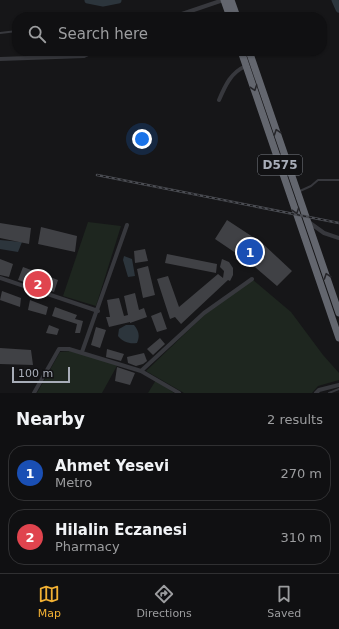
<!DOCTYPE html>
<style>
body{margin:0;font-family:"DejaVu Sans",sans-serif;background:#1e1e20;color:#f1f3f6}
.scale{position:absolute;left:12px;bottom:10px;width:58px;box-sizing:border-box;padding-left:4px;border:2px solid #a8adb8;border-top:0;font-size:11px;line-height:14px;white-space:nowrap;color:#a8adb8;-webkit-text-stroke:3px #111113;paint-order:stroke}
.you{position:absolute;left:142px;top:139px;width:14px;height:14px;margin:-10px;border:3px solid #fff;border-radius:50%;background:#1a73e8;box-shadow:0 0 0 6px #1a73e833}
.badge{display:grid;place-items:center;width:26px;height:26px;border-radius:50%;background:#f2b134;color:#fff;font-size:13px;font-weight:700}
.pin{position:absolute;translate:-50% -50%;border:2px solid #fff;box-shadow:0 1px 4px #0006}
.list{margin:0;padding:0;list-style:none}
h2{display:flex;justify-content:space-between;align-items:center;height:52px;margin:0;padding:0 16px;font-size:17px}
h2 small{font-size:13px;font-weight:400;color:#9c9d9f}
.list li{display:grid;grid-template-columns:26px 1fr auto;gap:12px;align-items:center;box-sizing:border-box;height:56px;margin:0 8px 8px;padding:0 8px;border:1px solid #303032;border-radius:16px}
.list b{display:block;font-size:15px;white-space:nowrap}
.list p{margin:0;font-size:13px;white-space:nowrap;color:#9c9d9f}
.list em{font-size:13px;font-style:normal;color:#9c9d9f}
.icon{flex:none;width:22px;height:22px;fill:none;stroke:currentColor;stroke-width:2;stroke-linecap:round;stroke-linejoin:round}
.map{position:relative;flex:none;width:339px;height:393px;overflow:hidden}
.search{position:absolute;background:#101012;box-shadow:0 1px 3px #0004;left:12px;right:12px;top:12px;height:44px;display:flex;align-items:center;gap:10px;box-sizing:border-box;padding:0 14px;border-radius:16px;color:#9c9d9f;font-size:15px}
.sheet{height:180px;background:#101012}
nav{display:flex;justify-content:space-around;align-items:center;box-sizing:border-box;height:56px;border-top:1px solid #303032;background:#101012;font-size:11px;color:#9c9d9f}
nav a{display:grid;justify-items:center;gap:2px}
nav .on{color:#f2b134}
.map>svg:first-child{display:block}
.green{fill:#1e261f}
.water{fill:#2c353c}
.lines{fill:none;stroke-linecap:round;stroke-linejoin:round}
.river{stroke:#2c353c;stroke-width:7}
.building{fill:#404145}
.lane{stroke:#37383d;stroke-width:2}
.street{stroke:#37383d;stroke-width:4}
.highway{stroke:#63666e;stroke-width:7}
.rail-casing{stroke:#4a4c52;stroke-width:2.5}
.rail{stroke:#111113;stroke-width:1;stroke-dasharray:3;stroke-linecap:butt}
.oneway{stroke:#26262a}
.labels{text-anchor:middle;dominant-baseline:central;stroke-width:3;stroke-linejoin:round;paint-order:stroke}
.shield{fill:#111113;stroke:#7b7e86;stroke-width:1}
.shield-label{font-size:12px;font-weight:bold;fill:#a8adb8}
</style>
<div class="map">
<svg width="339" height="393" viewBox="0 0 339 393">
<rect width="100%" height="100%" fill="#161618"/>
<path class="green" d="M 88,222 L 121,226 L 96,306 L 63,296 Z
M 252,279 L 291,312 L 323,355 L 339,373 L 339,380 L 318,386 L 312,393 L 184,393 L 146,371 L 217,303 Z
M 70,351 L 118,364 L 102,393 L 37,393 L 60,352 Z
M 156,380 L 174,393 L 148,393 Z"/>
<path class="water" d="M 0,240 L 22,242 L 18,252 L 0,249 Z
M 124,256 L 132,259 L 135,276 L 128,277 L 123,260 Z
M 126,325 L 134,325 C 139,331 140,336 137,343 C 129,344 123,342 118,336 L 119,329 Z"/>
<g class="lines">
<path class="river" d="M 88,0 L 103,3 L 118,0
M 335,0 L 339,9"/>
</g>
<path class="building" d="M 227,220 L 262,243 L 292,271 L 277,286 L 249,262 L 215,239 Z
M 0,223 L 31,228 L 29,244 L 0,238 Z
M 41,227 L 77,236 L 75,252 L 38,244 Z
M 145,249 L 148,261 L 135,263 L 134,251 Z
M 167,254 L 217,264 L 216,273 L 165,263 Z
M 0,259 L 13,264 L 9,277 L 0,275 Z
M 222,259 L 229,262 L 233,268 L 233,275 L 230,281 L 228,280 L 181,324 L 175,317 L 170,319 L 157,279 L 168,276 L 179,307 L 218,274 L 223,278 L 224,271 L 220,267 Z
M 148,266 L 155,295 L 143,298 L 137,269 Z
M 23,267 L 58,280 L 54,292 L 18,280 Z
M 2,291 L 21,298 L 20,307 L 0,300 Z
M 135,293 L 139,310 L 144,308 L 147,317 L 130,323 L 130,322 L 109,327 L 106,317 L 110,317 L 107,300 L 119,298 L 124,316 L 128,315 L 124,296 Z
M 30,300 L 48,307 L 46,315 L 28,310 Z
M 55,307 L 77,315 L 75,319 L 83,321 L 80,333 L 75,333 L 77,324 L 52,316 Z
M 161,312 L 167,329 L 157,332 L 151,316 Z
M 49,325 L 59,329 L 57,335 L 46,333 Z
M 96,327 L 106,330 L 100,348 L 91,345 Z
M 160,338 L 165,344 L 153,355 L 147,349 Z
M 0,348 L 31,350 L 33,365 L 0,364 Z
M 107,349 L 124,354 L 121,361 L 106,357 Z
M 144,353 L 147,361 L 143,364 L 136,366 L 128,363 L 127,357 Z
M 117,367 L 135,373 L 130,385 L 115,381 Z"/>
<g class="lines">
<path class="lane" d="M 0,33 L 17,31
M 300,191 L 311,186 L 318,180 L 339,180
M 329,393 L 339,389"/>
<path class="street" d="M 173,17 L 223,0
M 0,59 L 84,56 L 95,51
M 219,100 C 225,86 231,72 246,66
M 310,223 L 324,233 L 339,238
M 0,278 L 98,311
M 82,352 L 127,225
M 141,371 L 204,313 L 252,279
M 34,393 L 59,349 L 69,349 L 141,371 L 179,393
M 316,393 L 319,390 L 339,385"/>
<path class="highway" d="M 224,0 L 230,17
M 231,0 L 237,17
M 241,51 L 339,338
M 249,51 L 339,313"/>
<g class="rail-casing">
<path id="rail" d="M 97,175 L 339,223"/>
</g>
<use href="#rail" class="rail"/>
</g>
<defs><path id="oneway-chevron" d="M-2-3.5L2.5 0L-2 3.5" fill="none" stroke-width="1.6" stroke-linecap="round" stroke-linejoin="round"/></defs>
<g class="oneway">
<use href="#oneway-chevron" transform="translate(254 88) rotate(71)"/>
<use href="#oneway-chevron" transform="translate(277 132) rotate(-109)"/>
<use href="#oneway-chevron" transform="translate(296 211) rotate(71)"/>
<use href="#oneway-chevron" transform="translate(327 276) rotate(-109)"/>
</g>
<g class="labels">
<rect class="shield" x="258" y="155" width="44" height="20" rx="3"/>
<g class="shield-label">
<text x="280" y="165">D575</text>
</g>
</g>
</svg>
<div class="scale">100 m</div>
<div class="you"></div>
<div class="pin badge" style="left:250px;top:252px;background:#1a4fb4">1</div>
<div class="pin badge" style="left:38px;top:284px;background:#e0444e">2</div>
<div class="search"><svg class="icon" aria-label="search" viewBox="0 0 24 24"><circle cx="10" cy="10" r="6"/><path d="M15 15l6 6"/></svg>Search here</div>
</div>
<section class="sheet">
<h2>Nearby<small>2 results</small></h2>
<ul class="list">
<li><span class="badge" style="background:#1a4fb4">1</span><div><b>Ahmet Yesevi</b><p>Metro</p></div><em>270 m</em></li>
<li><span class="badge" style="background:#e0444e">2</span><div><b>Hilalin Eczanesi</b><p>Pharmacy</p></div><em>310 m</em></li>
</ul>
</section>
<nav>
<a class="on"><svg class="icon" aria-label="map" viewBox="0 0 24 24"><path d="M3 6l6-2 6 2 6-2v14l-6 2-6-2-6 2zM9 4v14M15 6v14"/></svg>Map</a>
<a><svg class="icon" aria-label="directions" viewBox="0 0 24 24"><path d="M12 3l9 9-9 9-9-9zM9 14v-3h6M13 9l2 2-2 2"/></svg>Directions</a>
<a><svg class="icon" aria-label="saved" viewBox="0 0 24 24"><path d="M7 4h10v16l-5-4-5 4z"/></svg>Saved</a>
</nav>
